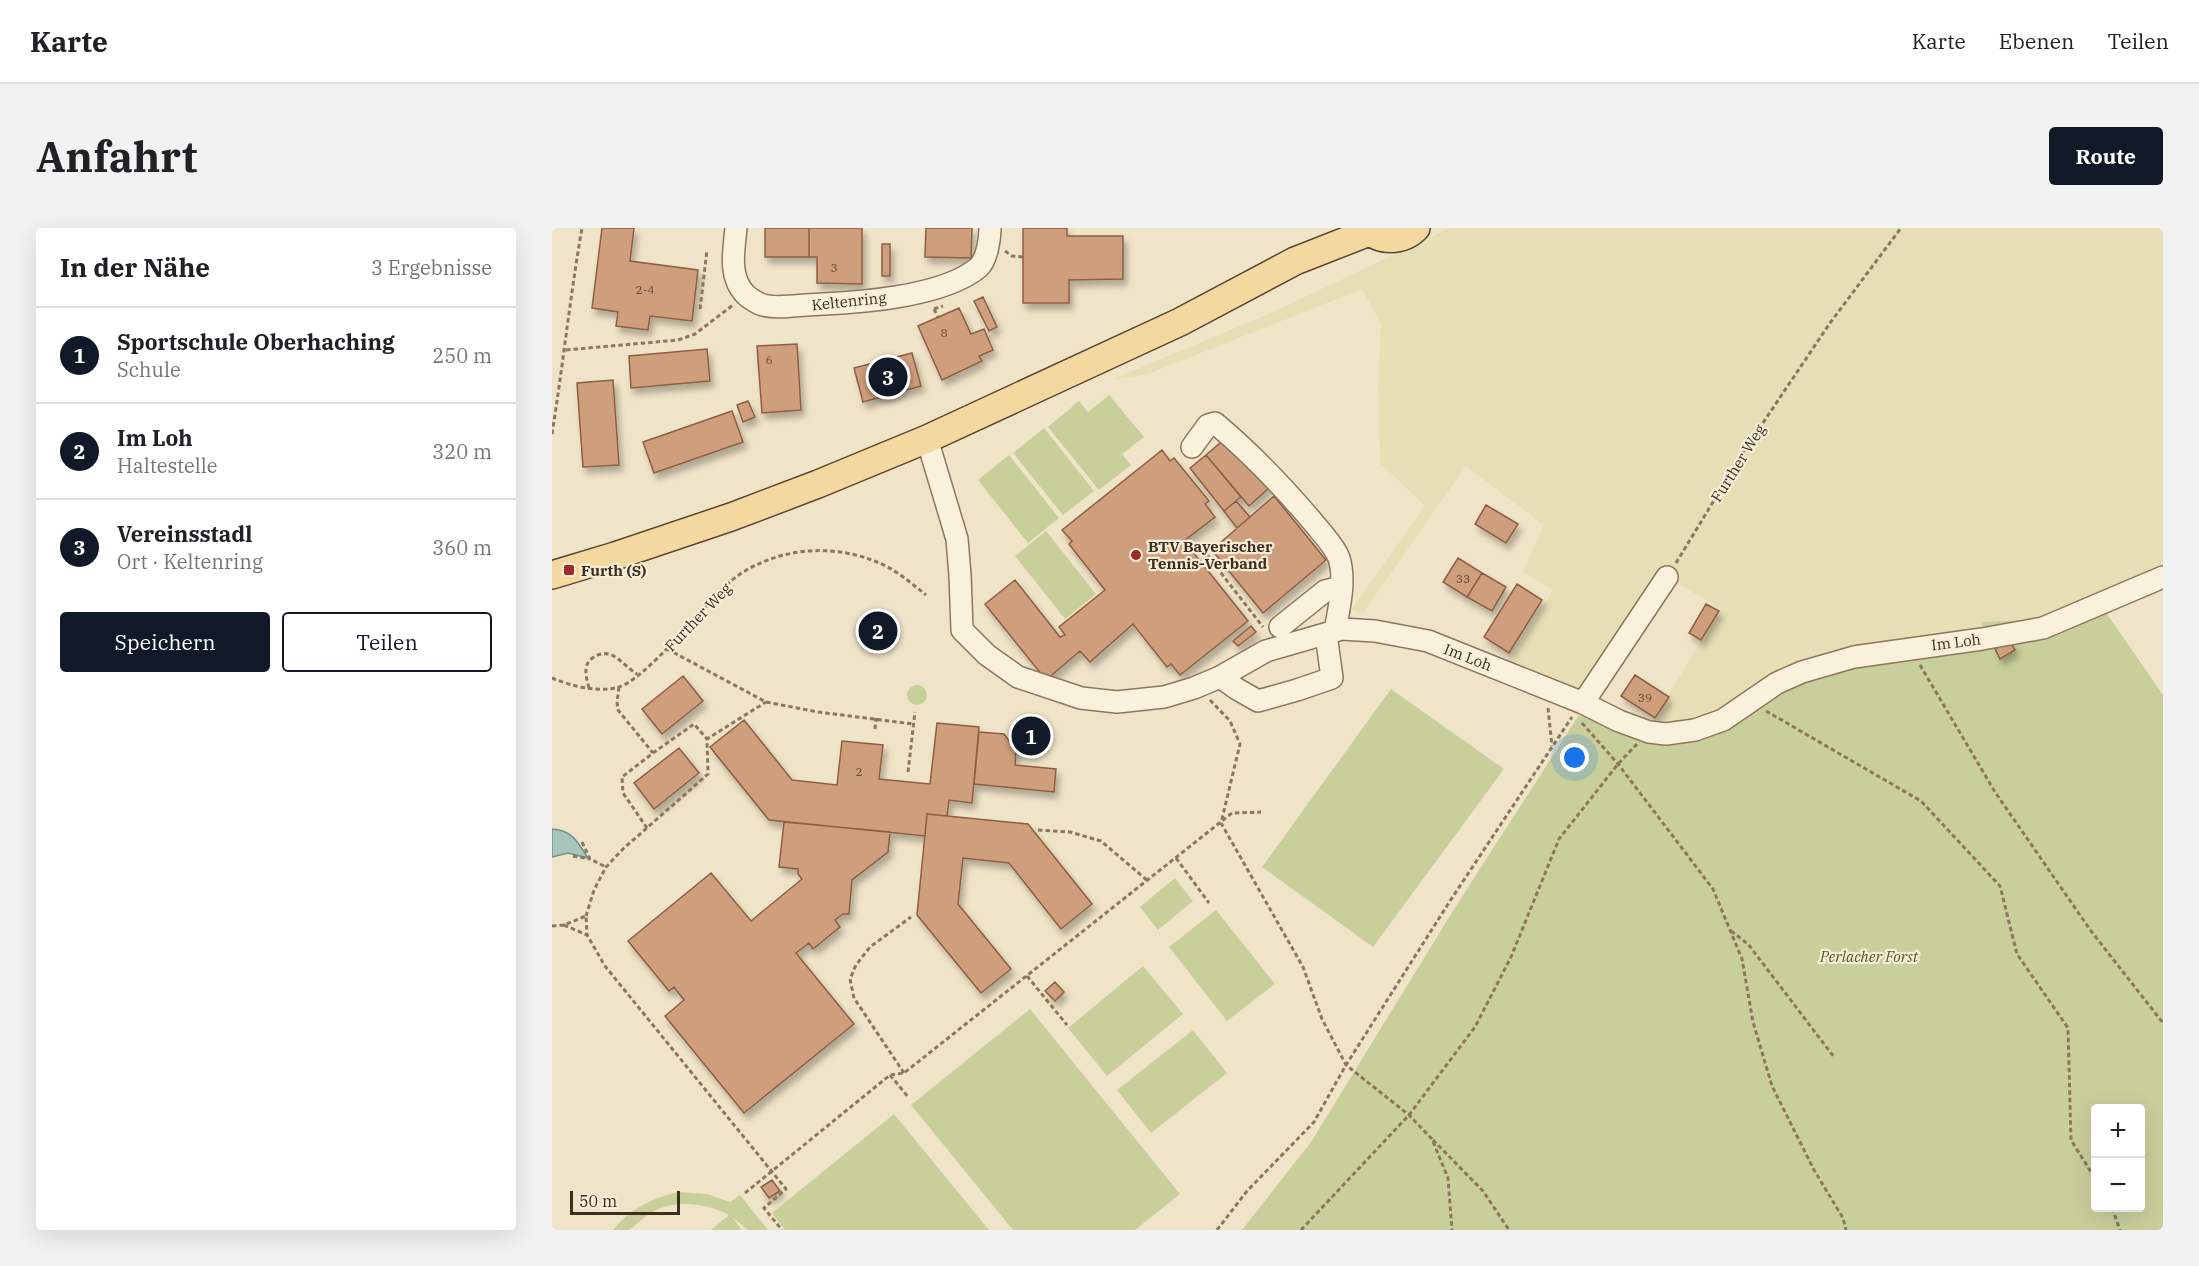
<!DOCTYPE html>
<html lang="de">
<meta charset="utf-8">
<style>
body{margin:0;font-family:"IBM Plex Serif",serif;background:#f2f2f2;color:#202124}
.controls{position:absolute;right:18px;bottom:18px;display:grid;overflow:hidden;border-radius:6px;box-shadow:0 6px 24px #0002}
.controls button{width:54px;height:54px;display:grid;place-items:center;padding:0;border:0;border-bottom:2px solid #e0e0e0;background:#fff;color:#202124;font:30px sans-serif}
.scale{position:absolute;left:18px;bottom:15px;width:110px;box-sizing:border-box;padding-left:6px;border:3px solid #3d2e20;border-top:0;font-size:16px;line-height:21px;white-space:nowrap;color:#3d2e20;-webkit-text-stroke:4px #f7eed8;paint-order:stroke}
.you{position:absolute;left:1023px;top:530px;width:21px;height:21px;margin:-15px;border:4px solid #fff;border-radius:50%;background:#1a73e8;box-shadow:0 0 0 9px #1a73e833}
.badge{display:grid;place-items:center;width:39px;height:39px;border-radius:50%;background:#111827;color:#fff;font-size:20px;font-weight:700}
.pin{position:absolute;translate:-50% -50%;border:3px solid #fff;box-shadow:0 2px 6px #0006}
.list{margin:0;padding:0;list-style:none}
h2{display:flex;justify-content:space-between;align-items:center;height:78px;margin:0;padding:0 24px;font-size:26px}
h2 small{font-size:20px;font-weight:400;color:#757577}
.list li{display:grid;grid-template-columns:39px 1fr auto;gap:18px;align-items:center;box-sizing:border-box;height:96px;padding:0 24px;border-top:2px solid #e0e0e0}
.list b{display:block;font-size:22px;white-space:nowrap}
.list p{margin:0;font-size:20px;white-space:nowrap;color:#757577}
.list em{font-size:20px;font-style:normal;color:#757577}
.actions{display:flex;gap:12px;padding:18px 24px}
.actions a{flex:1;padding:14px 0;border:2px solid #111827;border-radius:6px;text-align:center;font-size:21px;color:#111827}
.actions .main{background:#111827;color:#fff}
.map{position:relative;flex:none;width:1611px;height:1002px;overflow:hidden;border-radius:6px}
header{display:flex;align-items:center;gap:36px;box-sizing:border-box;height:84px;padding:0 30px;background:#fff;border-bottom:2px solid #e0e0e0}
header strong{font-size:28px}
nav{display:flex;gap:33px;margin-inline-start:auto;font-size:21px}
.intro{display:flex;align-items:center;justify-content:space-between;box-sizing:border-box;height:144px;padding:0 36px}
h1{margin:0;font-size:42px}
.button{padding:15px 27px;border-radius:6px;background:#111827;color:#fff;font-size:21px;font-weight:700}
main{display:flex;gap:36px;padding:0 36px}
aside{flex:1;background:#fff;border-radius:6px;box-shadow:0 6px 24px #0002}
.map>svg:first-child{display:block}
.farmland{fill:#e6deb5}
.green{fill:#c9cf9b;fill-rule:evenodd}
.water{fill:#a9c4bc;stroke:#6f938a;stroke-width:1.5}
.building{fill:#cf9f7d;stroke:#8d5f41;stroke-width:1.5;filter:url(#shadow)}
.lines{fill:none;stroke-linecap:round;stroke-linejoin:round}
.minor-casing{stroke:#8d765c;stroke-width:24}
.major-casing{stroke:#5b4430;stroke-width:30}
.path{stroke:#8d765c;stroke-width:3;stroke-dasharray:4.5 3;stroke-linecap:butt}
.minor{stroke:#faf1dc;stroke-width:21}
.major{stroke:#f3d9a0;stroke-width:27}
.poi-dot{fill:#9e2a2b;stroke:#f7eed8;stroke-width:2}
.labels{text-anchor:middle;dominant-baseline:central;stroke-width:4.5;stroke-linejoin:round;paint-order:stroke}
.number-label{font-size:12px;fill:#624a37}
.street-label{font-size:15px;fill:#3d2e20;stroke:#f7eed8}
.poi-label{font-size:15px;font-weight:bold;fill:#3d2e20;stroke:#f7eed8;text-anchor:start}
.park-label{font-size:15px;font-style:italic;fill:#4d5a26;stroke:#f7eed8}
</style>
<header>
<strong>Karte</strong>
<nav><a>Karte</a><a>Ebenen</a><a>Teilen</a></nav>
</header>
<div class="intro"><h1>Anfahrt</h1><a class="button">Route</a></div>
<main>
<aside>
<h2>In der Nähe<small>3 Ergebnisse</small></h2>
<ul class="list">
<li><span class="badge">1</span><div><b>Sportschule Oberhaching</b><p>Schule</p></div><em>250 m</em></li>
<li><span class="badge">2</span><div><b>Im Loh</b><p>Haltestelle</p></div><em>320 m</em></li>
<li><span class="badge">3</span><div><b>Vereinsstadl</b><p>Ort · Keltenring</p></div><em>360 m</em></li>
</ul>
<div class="actions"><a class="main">Speichern</a><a>Teilen</a></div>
</aside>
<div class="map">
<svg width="1611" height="1002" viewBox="0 0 1611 1002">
<defs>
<filter id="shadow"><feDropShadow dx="3.5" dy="6" stdDeviation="3" flood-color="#0004"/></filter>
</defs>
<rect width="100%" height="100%" fill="#f0e4c8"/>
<path class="farmland" d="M 898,0 L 1611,0 L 1611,343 L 1533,379 L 1481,392 L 1430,395 L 1431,406 L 1169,488 L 1097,498 L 1169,381 L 1115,349 L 1029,470 L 955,440 L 1001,362 L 971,344 L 992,297 L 914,238 L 811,385 L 799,382 L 873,278 L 828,235 L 826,156 L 829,96 L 810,61 L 596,146 L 559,152 L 719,85 Z"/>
<path class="green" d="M 557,167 L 592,209 L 570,226 L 579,237 L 547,262 L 496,199 L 527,173 L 536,184 Z
M 492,200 L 542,263 L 511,287 L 461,225 Z
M 457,227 L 507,290 L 476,315 L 426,252 Z
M 494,303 L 544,366 L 513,391 L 463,328 Z
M 1551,380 L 1611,467 L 1611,1002 L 690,1002 L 759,914 L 904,678 L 1027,487 L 1062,502 L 1116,512 L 1251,447 L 1432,415 L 1430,394 L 1481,392 ZM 1544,880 L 1588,880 L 1588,980 L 1544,980 Z
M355 467a10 10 0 1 1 20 0a10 10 0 1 1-20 0Z
M 839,461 L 952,541 L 821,719 L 710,639 Z
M 623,650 L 641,673 L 606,702 L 588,679 Z
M 664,682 L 723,756 L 675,793 L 617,719 Z
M 591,738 L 631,786 L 555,848 L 516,800 Z
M 478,781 L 628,966 L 583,1002 L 461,1002 L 359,877 Z
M 641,802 L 675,845 L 599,905 L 565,862 Z
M 342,886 L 437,1002 L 233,1002 L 220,985 Z
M 126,964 L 155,966 L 178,974 L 188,967 L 216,1002 L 196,1002 L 180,989 L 190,1002 L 159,1002 L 177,987 C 153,975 123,971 99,985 C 91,989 83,999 76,1002 C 72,1002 65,1002 61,1002 C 78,981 100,970 126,964 Z"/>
<path class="water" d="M 0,601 C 20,602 26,614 36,630 L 16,625 L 0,629 Z"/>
<path class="building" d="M 50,0 L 82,0 L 78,33 L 146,42 L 140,93 L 98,88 L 96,102 L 64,98 L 66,84 L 40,80 Z
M 213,0 L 257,0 L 257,29 L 213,29 Z
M 257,0 L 310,0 L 310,56 L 265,55 L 265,29 L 257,29 Z
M 374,0 L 420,0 L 419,30 L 373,29 Z
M 471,0 L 515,0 L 515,8 L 571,8 L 571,51 L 517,52 L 517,75 L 471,75 Z
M 330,16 L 338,16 L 338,48 L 330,48 Z
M 431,69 L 445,99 L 437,103 L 422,73 Z
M 407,80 L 419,106 L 432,101 L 441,122 L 427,128 L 430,133 L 390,152 L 366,98 Z
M 245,116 L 249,182 L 210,185 L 205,118 Z
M 155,121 L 158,153 L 79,160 L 77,128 Z
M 360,125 L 369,158 L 311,174 L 302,140 Z
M 61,152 L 67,237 L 31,239 L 25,155 Z
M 196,173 L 203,189 L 191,194 L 185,177 Z
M 180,183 L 191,214 L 102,245 L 91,214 Z
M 675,209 L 718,259 L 697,278 L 654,227 Z
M 610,222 L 618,233 L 622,230 L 657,273 L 653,276 L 663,289 L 632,313 L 696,393 L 628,447 L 619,436 L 615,439 L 581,396 L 538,434 L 528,423 L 494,452 L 433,376 L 463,352 L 508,409 L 513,407 L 507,399 L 553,362 L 517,316 L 520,313 L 510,302 Z
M 654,227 L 689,269 L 672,283 L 638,240 Z
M 722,268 L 774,332 L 711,385 L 660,322 Z
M 684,273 L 698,289 L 685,300 L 672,283 Z
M 934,277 L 966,296 L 954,315 L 923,296 Z
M 906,330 L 930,345 L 915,369 L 891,354 Z
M 930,345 L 954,359 L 940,383 L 915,369 Z
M 965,356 L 990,372 L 957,425 L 932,409 Z
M 1154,376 L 1167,383 L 1149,412 L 1137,405 Z
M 699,398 L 704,404 L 686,418 L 681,413 Z
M 1457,412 L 1463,422 L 1448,431 L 1443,421 Z
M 1083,447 L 1117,469 L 1103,490 L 1069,468 Z
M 131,448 L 151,473 L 110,506 L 90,481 Z
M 192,492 L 240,552 L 285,557 L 290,513 L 331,517 L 327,551 L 378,556 L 385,495 L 427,499 L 420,575 L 397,572 L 395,588 L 375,586 L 373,608 L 217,592 L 158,519 Z
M 427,504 L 452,506 L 464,522 L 463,537 L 504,541 L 502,564 L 422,556 Z
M 127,520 L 147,545 L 102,581 L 82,555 Z
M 375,586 L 476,596 L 540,676 L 509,701 L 457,635 L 411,630 L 406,676 L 459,741 L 429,765 L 365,687 Z
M 232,594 L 338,604 L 336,624 L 300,652 L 297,686 L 291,686 L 283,692 L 288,699 L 261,721 L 257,715 L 244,725 L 302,796 L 192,885 L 113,788 L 132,772 L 122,759 L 117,763 L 76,713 L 159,645 L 199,693 L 250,651 L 246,646 L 246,641 L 227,639 Z
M 503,754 L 512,764 L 503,773 L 493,763 Z
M 220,952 L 228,963 L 217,970 L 209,959 Z"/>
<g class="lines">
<g class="minor-casing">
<path id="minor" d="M 184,0 C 182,22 176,48 193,66 C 196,69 204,74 208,76 C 220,81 241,78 254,77 C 301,75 391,70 427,39 C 435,31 438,11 438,0
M 375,211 L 405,311 L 408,347 L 410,402 L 435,427 L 466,449 L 529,470 L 565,474 L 612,469 L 642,460 L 668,449 L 714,423 L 783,403 L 790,401 L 823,403 L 876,413 L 1031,475 L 1067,493 L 1097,504 L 1114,506 L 1143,502 L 1171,492 L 1225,455 L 1250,444 L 1302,429 L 1430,411 L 1491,400 L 1611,349
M 640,219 L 656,197 L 663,195 C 700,226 735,263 766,300 C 773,309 783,319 787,330 C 794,353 787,380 783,403
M 728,399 L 773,363 L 789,359
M 668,449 L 685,461 L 706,473 L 745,462 L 780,450 L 774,406
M 1031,475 L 1115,349"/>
</g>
<g class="major-casing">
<path id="major" d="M 813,0 C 828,14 850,14 864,0
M 0,347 L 63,328 L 179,289 L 266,256 L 375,211 L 628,94 L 743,33 L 817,4"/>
</g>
<path class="path" d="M 453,23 L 460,28 L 471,29
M 148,81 L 155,22
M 382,81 L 391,78
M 382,81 L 386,89
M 14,122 L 126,112 L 143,106 L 181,77
M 0,206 C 11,137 18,69 30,0
M 655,327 L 711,399
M 1124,335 L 1192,223 L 1278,95 L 1349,0
M 115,421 L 214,474 L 266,484 L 361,496
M 1368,437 L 1443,564 L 1539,703 L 1611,795
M 0,450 C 19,458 46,465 67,459 C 84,454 116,420 129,406 C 150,384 170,355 198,340 C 238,319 283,317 325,334 C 343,341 359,355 374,367
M 67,459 L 65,474 L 66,482 L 101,525
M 37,460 C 34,448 30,436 42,429 C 47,426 52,425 57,426 C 67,429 76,441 85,446
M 658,472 L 678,493 L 688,516 L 669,595 L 751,739 L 770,791 L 794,837 L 857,887 L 880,911 L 896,950 L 900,1002
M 996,480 L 1000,518
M 1214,483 L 1369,573 L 1448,658 L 1465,726 L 1516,800 L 1519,912 L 1544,952
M 1030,495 L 1066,536 L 1161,661 L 1190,731 L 1201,794 L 1220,858 L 1262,942 L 1291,990 L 1294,1002
M 323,501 L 324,490
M 356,544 L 363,484
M 95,600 L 71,565 L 70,549 L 101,525 L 142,496 L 155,511
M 486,602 L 518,604 L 549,613 L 596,653
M 30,614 L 38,631 L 54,639
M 21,628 L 38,631
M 624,630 L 657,675
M 34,688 L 42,662 L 54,639 L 71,621 L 156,546 L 155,511 L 214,474
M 12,697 L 35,707
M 0,698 L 12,697 L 34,688 L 35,707 L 53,738 L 234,961 L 212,980 L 230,1002
M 1179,703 L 1196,716 L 1282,829
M 475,748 L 515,797
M 352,845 L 302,770 L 298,751 L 304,737 L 318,719 L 359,689
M 338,847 L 357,870
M 881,912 L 931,963 L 957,1002
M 193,965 L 338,847 L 352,845 L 680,585 L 709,584
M 1560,980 L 1568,1002
M 665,1002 L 695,963 L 762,894 L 794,837 L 898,673 L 1020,489
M 749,1002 L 857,887 L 923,799 L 959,729 L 1007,611 L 1066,536 L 1085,516"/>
<use href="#minor" class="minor"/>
<use href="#major" class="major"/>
</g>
<g class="poi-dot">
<circle cx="584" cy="327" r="6"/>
<rect x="11" y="336" width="12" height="12" rx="3"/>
</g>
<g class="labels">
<g class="number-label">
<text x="282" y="39">3</text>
<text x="93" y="61">2-4</text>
<text x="392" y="104">8</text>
<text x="217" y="131">6</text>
<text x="911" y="350">33</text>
<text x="1093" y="469">39</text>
<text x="307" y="543">2</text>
</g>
<g class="street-label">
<text transform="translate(297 73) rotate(-6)">Keltenring</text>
<text transform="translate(1186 235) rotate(-58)">Further Weg</text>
<text transform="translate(146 389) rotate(-46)">Further Weg</text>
<text transform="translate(1404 414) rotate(-7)">Im Loh</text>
<text transform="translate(916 429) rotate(21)">Im Loh</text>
</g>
<g class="poi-label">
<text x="596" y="318">BTV Bayerischer<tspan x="596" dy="17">Tennis-Verband</tspan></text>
<text x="29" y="342">Furth (S)</text>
</g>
<g class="park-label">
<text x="1317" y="728">Perlacher Forst</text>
</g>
</g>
</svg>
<div class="controls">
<button>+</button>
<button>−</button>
</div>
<div class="scale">50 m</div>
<div class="you"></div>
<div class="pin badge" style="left:479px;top:508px">1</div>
<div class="pin badge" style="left:326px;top:403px">2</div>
<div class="pin badge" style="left:336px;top:149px">3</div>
</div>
</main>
